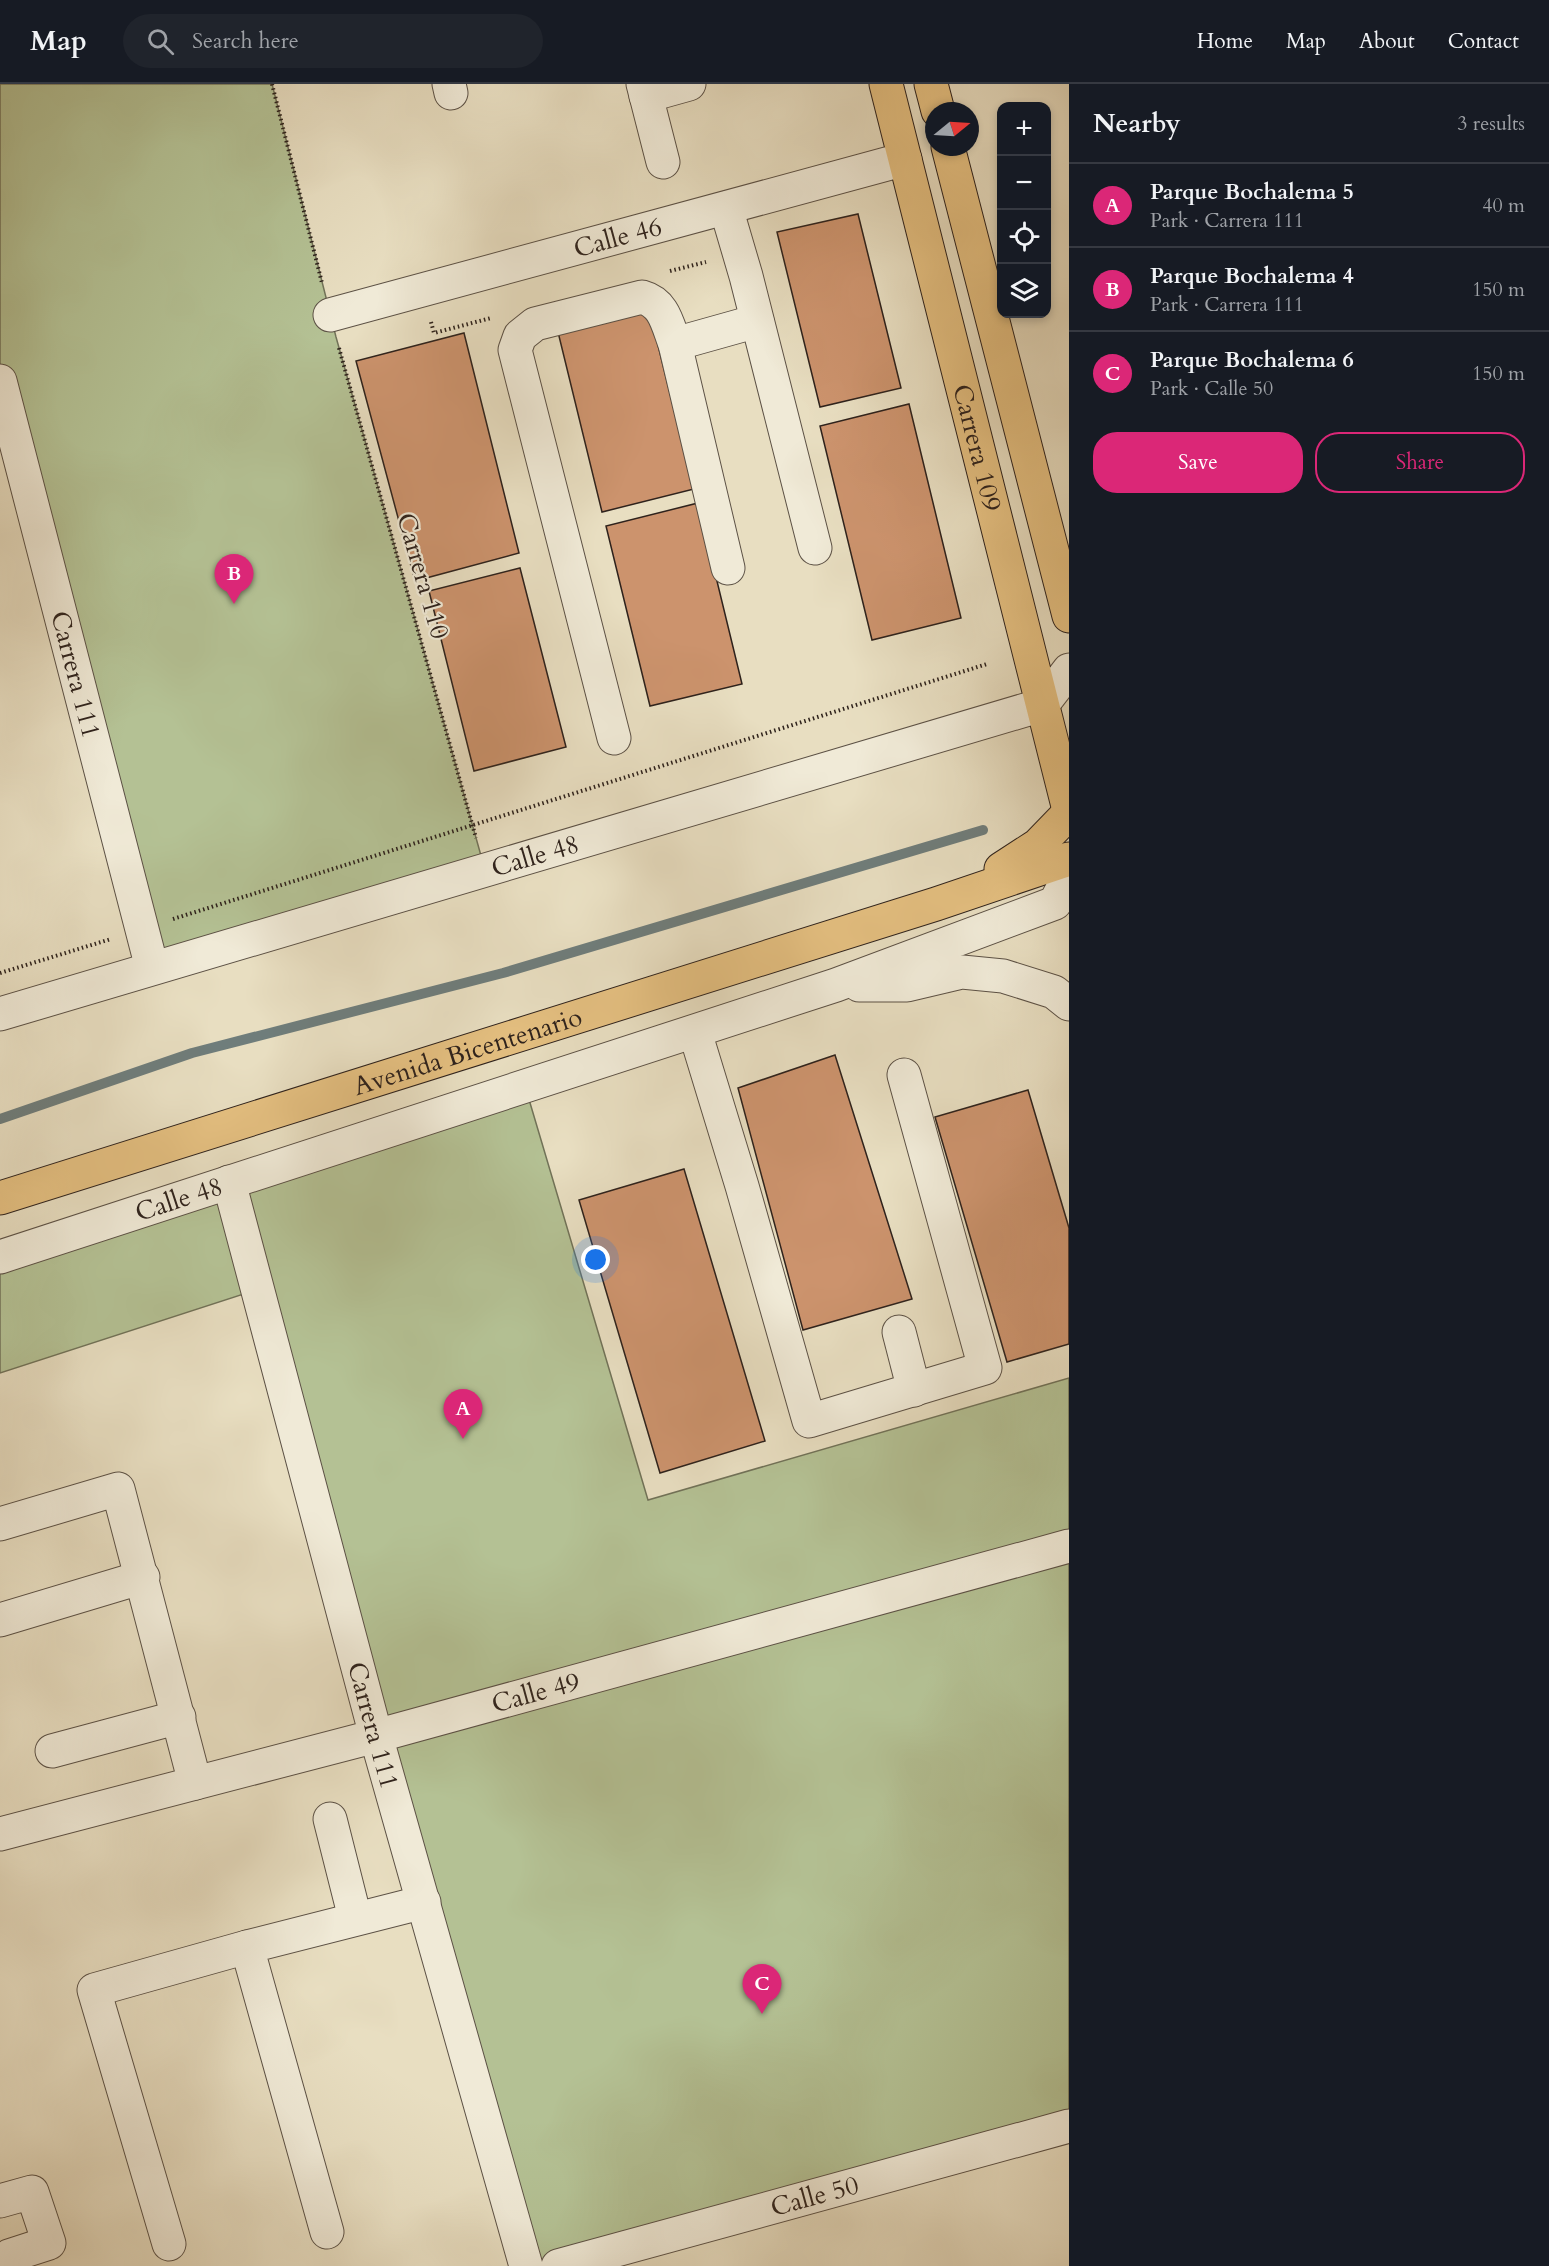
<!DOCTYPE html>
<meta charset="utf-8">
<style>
body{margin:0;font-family:Cardo,serif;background:#20242c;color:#f1f3f6}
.controls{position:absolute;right:18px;top:18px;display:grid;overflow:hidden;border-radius:12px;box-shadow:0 3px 9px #0003}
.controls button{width:54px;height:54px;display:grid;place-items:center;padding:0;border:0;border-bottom:2px solid #363941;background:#171b24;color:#f1f3f6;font:30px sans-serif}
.compass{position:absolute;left:925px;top:18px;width:54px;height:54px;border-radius:50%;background:#171b24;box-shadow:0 3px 9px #0003;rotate:72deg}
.you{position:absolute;left:596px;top:1176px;width:21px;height:21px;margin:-15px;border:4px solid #fff;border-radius:50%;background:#1a73e8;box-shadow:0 0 0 9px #1a73e833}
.badge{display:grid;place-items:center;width:39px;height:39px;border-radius:50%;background:#db2777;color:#fff;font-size:20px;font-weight:700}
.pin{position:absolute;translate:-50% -50px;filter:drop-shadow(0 2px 3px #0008)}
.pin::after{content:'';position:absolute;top:32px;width:21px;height:18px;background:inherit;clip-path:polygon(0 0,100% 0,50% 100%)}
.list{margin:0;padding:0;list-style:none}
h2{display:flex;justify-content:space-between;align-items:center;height:78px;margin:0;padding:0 24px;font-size:26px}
h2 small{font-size:20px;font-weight:400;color:#9ea1a6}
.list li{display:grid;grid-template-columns:39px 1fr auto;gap:18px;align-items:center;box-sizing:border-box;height:84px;padding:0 24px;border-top:2px solid #363941}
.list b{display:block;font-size:22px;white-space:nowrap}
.list p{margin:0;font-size:20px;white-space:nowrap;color:#9ea1a6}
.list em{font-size:20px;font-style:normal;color:#9ea1a6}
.actions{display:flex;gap:12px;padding:18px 24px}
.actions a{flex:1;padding:14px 0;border:2px solid #db2777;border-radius:24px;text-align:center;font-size:21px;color:#db2777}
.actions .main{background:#db2777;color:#fff}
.icon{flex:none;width:33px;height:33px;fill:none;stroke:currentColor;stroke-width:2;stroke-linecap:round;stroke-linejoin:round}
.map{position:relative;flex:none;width:1069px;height:2182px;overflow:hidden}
header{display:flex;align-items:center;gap:36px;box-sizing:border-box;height:84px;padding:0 30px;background:#171b24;border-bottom:2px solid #363941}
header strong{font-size:28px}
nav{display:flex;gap:33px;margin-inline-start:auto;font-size:21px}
.search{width:420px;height:54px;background:#20242c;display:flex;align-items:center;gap:15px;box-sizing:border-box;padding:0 21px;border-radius:33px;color:#9ea1a6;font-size:22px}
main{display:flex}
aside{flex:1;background:#171b24}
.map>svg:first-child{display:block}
.green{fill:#b4c194;stroke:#717258;stroke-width:1.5}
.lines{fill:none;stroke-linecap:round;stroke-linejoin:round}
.stream{stroke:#6f7d7b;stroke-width:10}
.building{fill:#cc936d;stroke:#2e221c;stroke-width:1.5}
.minor-casing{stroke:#5c5145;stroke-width:35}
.major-casing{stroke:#2e221c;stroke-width:35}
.path{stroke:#2e221c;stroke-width:4;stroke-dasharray:1.5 3;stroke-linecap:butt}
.minor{stroke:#f0ead7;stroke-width:33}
.major{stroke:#e4bf80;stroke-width:33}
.labels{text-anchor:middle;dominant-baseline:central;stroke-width:4.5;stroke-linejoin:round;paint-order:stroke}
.street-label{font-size:26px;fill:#2e221c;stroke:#f0ead7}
</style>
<header>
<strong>Map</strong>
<div class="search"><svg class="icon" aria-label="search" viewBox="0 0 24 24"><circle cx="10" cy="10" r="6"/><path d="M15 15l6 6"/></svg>Search here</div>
<nav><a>Home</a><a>Map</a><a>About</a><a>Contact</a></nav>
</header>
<main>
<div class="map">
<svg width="1069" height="2182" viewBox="0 0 1069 2182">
<rect width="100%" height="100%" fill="#e8dec1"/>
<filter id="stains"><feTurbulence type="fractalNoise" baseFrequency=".00333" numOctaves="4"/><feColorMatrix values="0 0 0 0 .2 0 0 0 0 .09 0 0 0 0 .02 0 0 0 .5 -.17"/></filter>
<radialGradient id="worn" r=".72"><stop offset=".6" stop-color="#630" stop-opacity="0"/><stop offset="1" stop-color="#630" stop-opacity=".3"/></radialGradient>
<path class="green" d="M 0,0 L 272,0 L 336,253 L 485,786 L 152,884 L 0,297 Z
M 525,1002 L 648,1416 L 1069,1294 L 1069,2042 L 558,2182 L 526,2182 L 256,1206 L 0,1289 L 0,1173 Z"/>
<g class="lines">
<path class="stream" d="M 0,1035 L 192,969 L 503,889 L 983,746"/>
</g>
<path class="building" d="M 858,130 L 901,304 L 820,323 L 777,148 Z
M 649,225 L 694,405 L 602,428 L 558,248 Z
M 464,249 L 519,469 L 415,497 L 356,277 Z
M 909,320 L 961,534 L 872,556 L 820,342 Z
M 698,419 L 742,600 L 650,622 L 606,442 Z
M 520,484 L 566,663 L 474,687 L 429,507 Z
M 835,971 L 912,1215 L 803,1246 L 738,1004 Z
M 1028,1006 L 1069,1144 L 1069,1260 L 1007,1278 L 935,1033 Z
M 684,1085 L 765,1357 L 660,1389 L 579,1116 Z"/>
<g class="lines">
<g class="minor-casing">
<g id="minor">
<path d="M 449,0 L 451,9"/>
<path d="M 643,0 L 663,78"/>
<path d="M 646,12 L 689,0"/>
<path d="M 726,124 L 746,192 L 815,464"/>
<path id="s1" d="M 330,231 L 905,75"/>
<path d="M 675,260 L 757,237"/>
<path id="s2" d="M 0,297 L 152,884"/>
<path d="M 614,654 L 515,266 L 520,252 L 535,240 L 642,213 C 664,219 667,239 675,260 L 728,484"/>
<path d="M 859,901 L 907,901 L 962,888 L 1003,892 L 1054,908 L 1069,920"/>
<path id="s3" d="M 0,930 L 1042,621 L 1069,586"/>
<path d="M 695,948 L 742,1102 L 809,1337 L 985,1284 L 904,991"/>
<path id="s4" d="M 229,1098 L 376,1652 L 526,2182"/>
<path id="s5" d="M 0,1173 L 836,901 L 1055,819 L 1069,792"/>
<path d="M 899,1248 L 914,1306"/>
<path d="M 0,1440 L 118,1405 L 195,1699"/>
<path d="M 0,1536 L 143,1493"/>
<path d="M 52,1667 L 179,1633"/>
<path d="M 330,1735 L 355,1834"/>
<path id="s6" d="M 0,1750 L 376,1652 L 1069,1462"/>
<path d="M 0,2117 L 32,2108 L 49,2159 L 9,2172"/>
<path d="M 327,2148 L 247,1863 L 424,1818"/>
<path d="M 169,2160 L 94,1906 L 247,1863"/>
<path id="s7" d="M 558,2182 L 1069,2042"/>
</g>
</g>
<g class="major-casing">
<g id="major">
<path id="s8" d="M 886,0 L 1069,726"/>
<path d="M 931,0 L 938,27"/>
<path d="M 948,63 L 1069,532"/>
<path d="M 1001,785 L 1038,761 L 1069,729"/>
<path id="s9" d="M 0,1114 L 936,820 L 1069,775"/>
</g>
</g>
<path class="path" d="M 272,0 L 322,199
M 670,187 L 706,178
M 431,238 L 434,249 L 491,234
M 339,264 L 476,754
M 173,835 L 987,580
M 0,889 L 111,855"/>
<use href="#minor" class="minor"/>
<use href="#major" class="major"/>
</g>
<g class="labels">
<g class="street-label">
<text stroke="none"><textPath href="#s1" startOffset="298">Calle 46</textPath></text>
<text stroke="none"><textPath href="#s8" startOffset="375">Carrera 109</textPath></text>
<text transform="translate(423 492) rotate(74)">Carrera 110</text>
<text stroke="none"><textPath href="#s2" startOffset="303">Carrera 111</textPath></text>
<text stroke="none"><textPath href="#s3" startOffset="558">Calle 48</textPath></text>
<text stroke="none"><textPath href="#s9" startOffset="490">Avenida Bicentenario</textPath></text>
<text stroke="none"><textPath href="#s5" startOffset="188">Calle 48</textPath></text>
<text stroke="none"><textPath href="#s6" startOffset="554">Calle 49</textPath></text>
<text stroke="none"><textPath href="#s4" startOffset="562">Carrera 111</textPath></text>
<text stroke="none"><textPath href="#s7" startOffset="266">Calle 50</textPath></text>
</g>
</g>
<rect width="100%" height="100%" filter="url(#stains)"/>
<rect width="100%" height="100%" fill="url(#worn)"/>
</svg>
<div class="controls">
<button>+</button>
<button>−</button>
<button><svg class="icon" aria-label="locate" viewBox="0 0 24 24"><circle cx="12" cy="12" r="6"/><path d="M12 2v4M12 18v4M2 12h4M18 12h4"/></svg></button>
<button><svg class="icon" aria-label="layers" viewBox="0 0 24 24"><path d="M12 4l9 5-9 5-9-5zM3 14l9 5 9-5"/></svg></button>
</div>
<svg class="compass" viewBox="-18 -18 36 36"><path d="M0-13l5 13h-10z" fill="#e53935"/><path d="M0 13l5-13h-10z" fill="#9ea1a6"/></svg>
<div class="you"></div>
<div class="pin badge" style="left:463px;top:1355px">A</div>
<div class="pin badge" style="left:234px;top:520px">B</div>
<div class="pin badge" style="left:762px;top:1930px">C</div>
</div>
<aside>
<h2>Nearby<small>3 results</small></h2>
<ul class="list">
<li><span class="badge">A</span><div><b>Parque Bochalema 5</b><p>Park · Carrera 111</p></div><em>40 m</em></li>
<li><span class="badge">B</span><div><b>Parque Bochalema 4</b><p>Park · Carrera 111</p></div><em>150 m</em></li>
<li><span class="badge">C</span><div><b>Parque Bochalema 6</b><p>Park · Calle 50</p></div><em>150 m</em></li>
</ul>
<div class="actions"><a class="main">Save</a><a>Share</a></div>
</aside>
</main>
